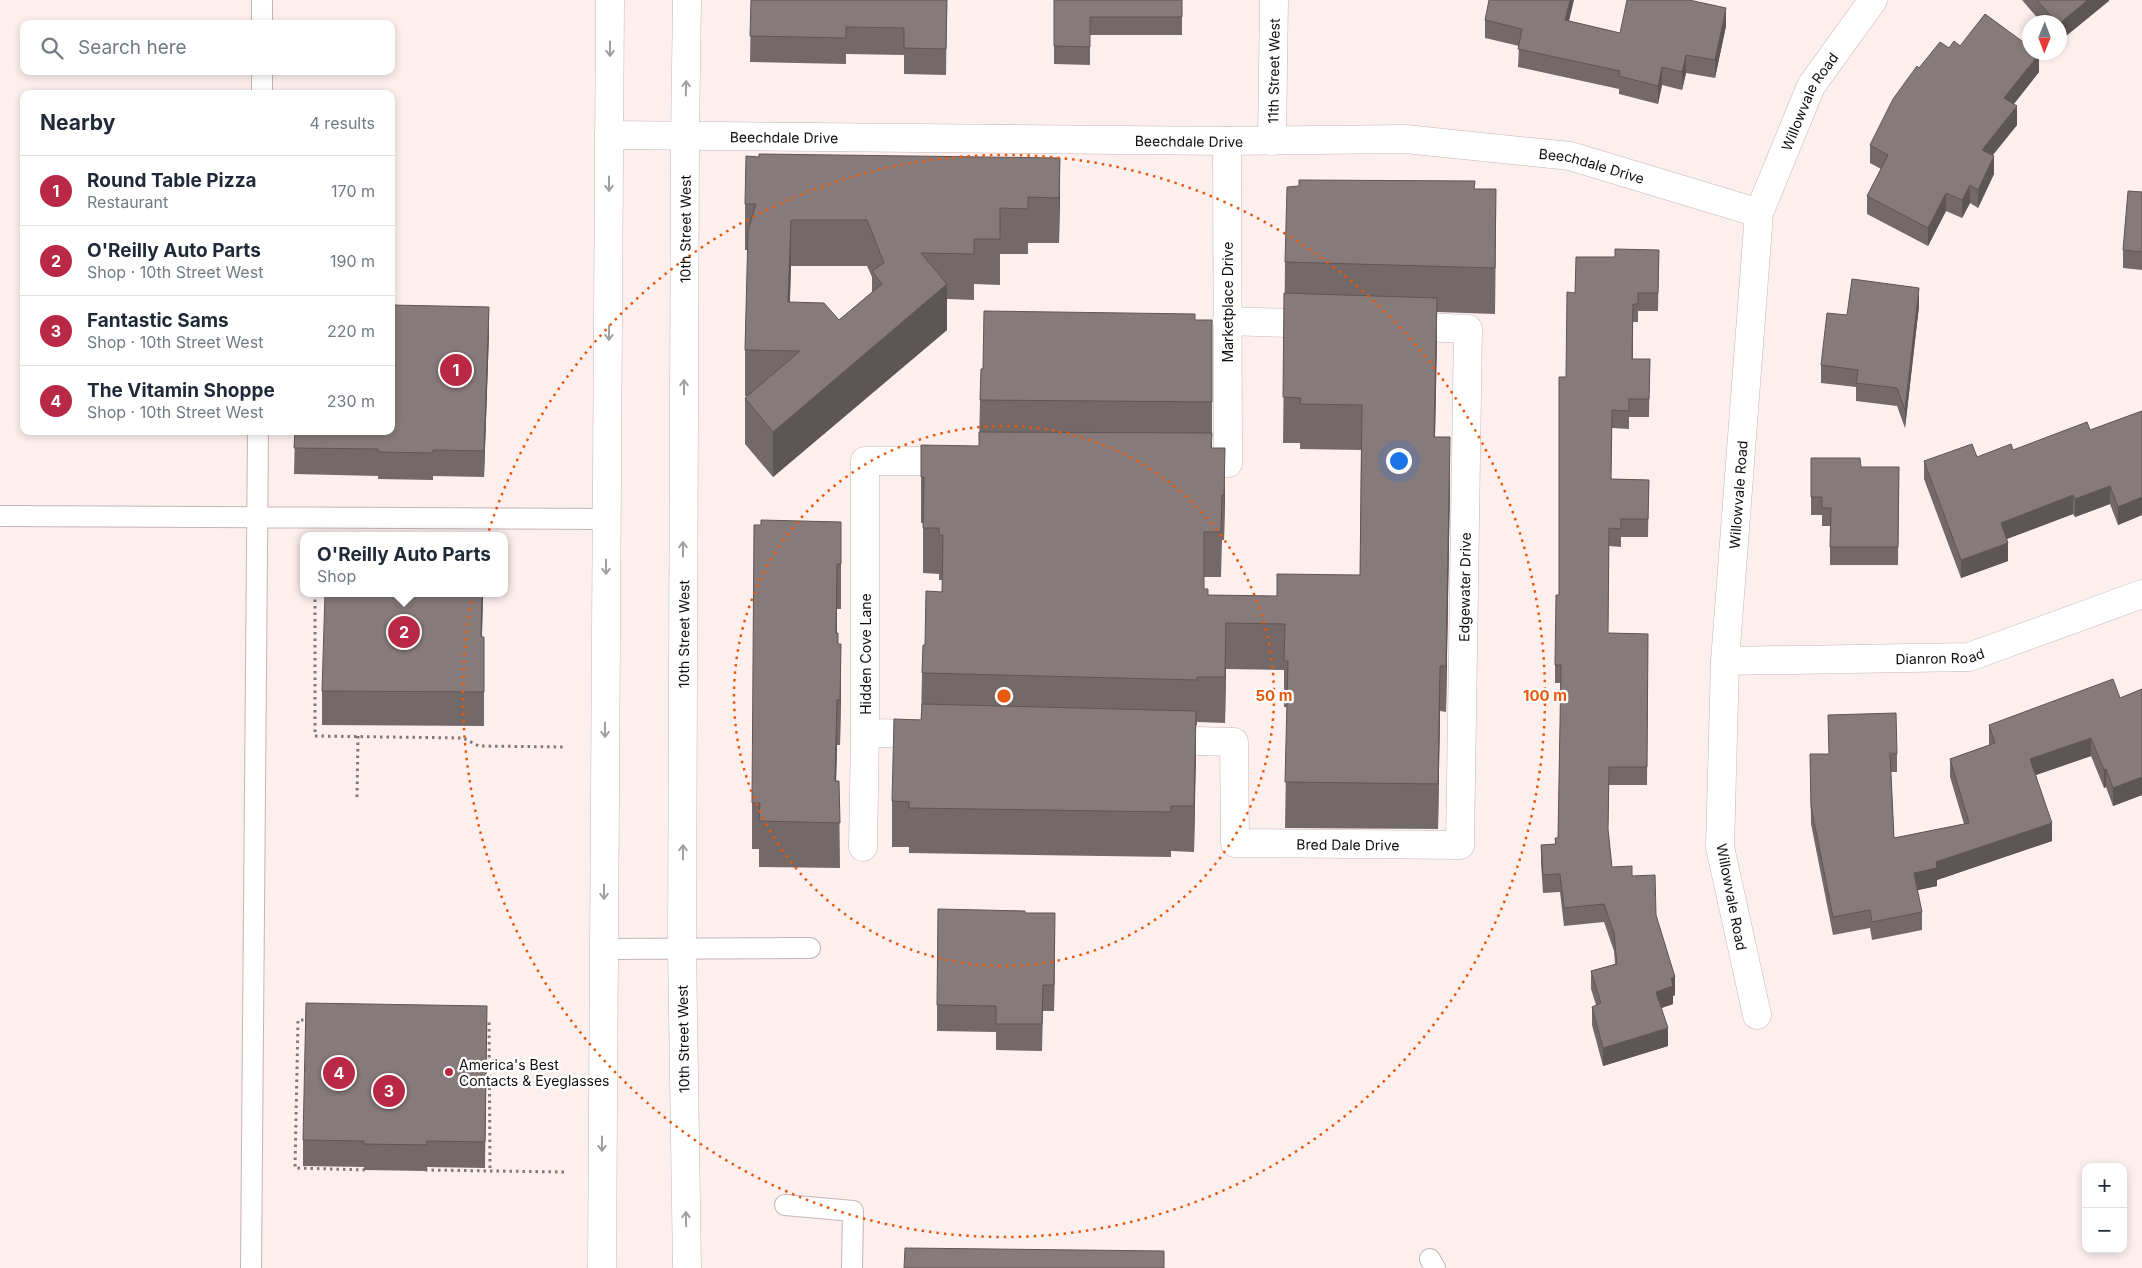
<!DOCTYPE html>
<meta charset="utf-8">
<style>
body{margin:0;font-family:Inter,sans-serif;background:#f6f6f7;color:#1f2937}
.controls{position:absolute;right:15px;bottom:15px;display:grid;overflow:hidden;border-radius:10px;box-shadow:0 2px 8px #0003}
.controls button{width:45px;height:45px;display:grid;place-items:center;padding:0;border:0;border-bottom:1px solid #e0e1e3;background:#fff;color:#1f2937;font:25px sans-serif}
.compass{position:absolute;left:2022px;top:15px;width:45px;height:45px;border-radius:50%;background:#fff;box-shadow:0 2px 8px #0003;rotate:181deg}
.you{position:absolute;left:1398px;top:460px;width:18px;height:18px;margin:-12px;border:4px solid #fff;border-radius:50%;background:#1a73e8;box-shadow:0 0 0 8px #1a73e833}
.badge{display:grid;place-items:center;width:32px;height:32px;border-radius:50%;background:#b92845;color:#fff;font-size:16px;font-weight:700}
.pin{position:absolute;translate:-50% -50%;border:2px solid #fff;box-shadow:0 1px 5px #0006}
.popup{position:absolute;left:300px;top:532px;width:208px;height:65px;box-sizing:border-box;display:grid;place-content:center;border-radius:10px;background:#fff;filter:drop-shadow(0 1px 4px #0005);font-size:16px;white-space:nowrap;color:#747a83}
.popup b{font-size:19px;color:#1f2937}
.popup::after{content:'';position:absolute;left:50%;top:100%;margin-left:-10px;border:10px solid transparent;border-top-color:#fff}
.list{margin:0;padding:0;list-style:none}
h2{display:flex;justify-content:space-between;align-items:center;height:65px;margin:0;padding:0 20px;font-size:21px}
h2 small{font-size:16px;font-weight:400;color:#747a83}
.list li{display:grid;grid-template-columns:32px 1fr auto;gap:15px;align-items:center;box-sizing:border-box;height:70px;padding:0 20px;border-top:1px solid #e0e1e3}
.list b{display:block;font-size:19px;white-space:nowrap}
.list p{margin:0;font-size:16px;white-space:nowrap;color:#747a83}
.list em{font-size:16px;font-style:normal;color:#747a83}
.icon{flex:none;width:28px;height:28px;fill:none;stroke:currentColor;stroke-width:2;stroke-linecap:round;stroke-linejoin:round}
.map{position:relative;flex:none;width:2142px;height:1268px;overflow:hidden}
.search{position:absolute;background:#fff;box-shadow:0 2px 8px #0003;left:20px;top:20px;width:375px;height:55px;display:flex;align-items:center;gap:12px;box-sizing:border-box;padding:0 18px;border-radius:10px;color:#747a83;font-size:19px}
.panel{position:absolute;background:#fff;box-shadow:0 2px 8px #0003;left:20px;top:90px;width:375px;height:345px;border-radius:10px}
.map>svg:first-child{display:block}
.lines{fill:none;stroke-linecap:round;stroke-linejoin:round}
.lane-casing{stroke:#c4b5b6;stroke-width:22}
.street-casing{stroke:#c4b5b6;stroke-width:29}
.primary-casing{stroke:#c4b5b6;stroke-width:29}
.path{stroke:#807777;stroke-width:3;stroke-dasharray:2.5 4;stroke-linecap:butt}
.lane{stroke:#fff;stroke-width:20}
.street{stroke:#fff;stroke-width:28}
.primary{stroke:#fff;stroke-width:28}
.wall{fill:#746969;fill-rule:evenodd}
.shaded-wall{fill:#5e5555}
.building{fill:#877a7a;stroke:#5e5555;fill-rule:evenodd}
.oneway{stroke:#a19f9f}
.ring{fill:none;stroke:#e8590c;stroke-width:2.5;stroke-dasharray:2.5 5}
.poi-dot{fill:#b92845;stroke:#fff;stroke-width:2}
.labels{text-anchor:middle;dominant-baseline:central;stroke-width:4.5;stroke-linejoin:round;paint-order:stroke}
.street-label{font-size:14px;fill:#130e0e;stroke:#fff}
.poi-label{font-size:14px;fill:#130e0e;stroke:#fff;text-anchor:start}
.centre{fill:#e8590c;stroke:#fff;stroke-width:2.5}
.ring-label{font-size:15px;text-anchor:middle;font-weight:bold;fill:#e8590c;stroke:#fff;stroke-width:4.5;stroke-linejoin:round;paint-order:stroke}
</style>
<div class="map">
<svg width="2142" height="1268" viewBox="0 0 2142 1268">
<rect width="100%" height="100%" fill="#feefef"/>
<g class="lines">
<g class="lane-casing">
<path id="lane" d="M 262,24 L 262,0
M 262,94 L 262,71
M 0,516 L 606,519
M 604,949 L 810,948
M 785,1205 L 853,1211 L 852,1268
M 1430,1259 L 1435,1268
M 251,1268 L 258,431"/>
</g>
<g class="street-casing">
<g id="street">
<path id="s1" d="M 609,135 L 1227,141 L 1405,139 L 1570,156 L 1759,213"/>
<path id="s2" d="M 1272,141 L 1274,0"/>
<path d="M 1227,321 L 1321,324"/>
<path d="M 1187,463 L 1228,463 L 1227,141"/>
<path id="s3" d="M 1725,661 L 1969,657 L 2142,594"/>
<path d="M 865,733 L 931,734"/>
<path id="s4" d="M 1159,740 L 1234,742 L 1235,843 L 1460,845 L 1468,329 L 1399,326"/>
<path d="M 863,847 L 865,733 L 865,461 L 959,461"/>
<path id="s5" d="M 1757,1015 L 1720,847 L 1725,661 L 1759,213 L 1811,86 L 1873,0"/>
</g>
</g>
<g class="primary-casing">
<g id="primary">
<path d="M 602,1268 L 610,0"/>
<path id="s6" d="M 687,1268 L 682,948 L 685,137 L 687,0"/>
</g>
</g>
<path class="path" d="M 315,593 L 315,736 L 463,738 L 479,746 L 565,747
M 357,797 L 358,736
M 310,1020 L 298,1020 L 295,1168 L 368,1170
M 483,1022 L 489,1022 L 490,1171
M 425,1170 L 564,1172"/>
<use href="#lane" class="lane"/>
<use href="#street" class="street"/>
<use href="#primary" class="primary"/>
</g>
<path class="wall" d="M 751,0 L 947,0 L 946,75 L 904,74 L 904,55 L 846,54 L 846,64 L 750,62 Z
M 1054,0 L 1182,0 L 1182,35 L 1090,35 L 1090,65 L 1054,64 Z
M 2022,0 L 2109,0 L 2109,1 L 2060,22 L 2041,22 Z
M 1485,20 L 1569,21 L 1620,33 L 1726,26 L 1715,78 L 1686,73 L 1682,90 L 1662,85 L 1658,104 L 1619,94 L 1619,89 L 1518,67 L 1519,46 L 1485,38 Z
M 1960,46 L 2039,72 L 2014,104 L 2017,125 L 1993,155 L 1994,174 L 1978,208 L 1970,203 L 1962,218 L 1946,211 L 1928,246 L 1867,214 L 1867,196 L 1881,169 L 1870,163 L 1870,145 L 1919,68 L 1949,48 Z
M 1060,158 L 1059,243 L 1028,243 L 1028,254 L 1000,254 L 1000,285 L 974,284 L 974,300 L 947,299 L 947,330 L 773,477 L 745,444 L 745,398 L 748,396 L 745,396 L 745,350 L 748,250 L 745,250 L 745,204 ZM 791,266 L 867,266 L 872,277 L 872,292 L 839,320 L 790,302 Z
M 1475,189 L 1496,189 L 1495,314 L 1437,312 L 1435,437 L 1450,482 L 1446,712 L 1440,711 L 1438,829 L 1285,828 L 1287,707 L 1284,707 L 1284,670 L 1226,669 L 1225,723 L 1197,722 L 1197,725 L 1196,725 L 1194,852 L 1171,851 L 1171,857 L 909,853 L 909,847 L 892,847 L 892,801 L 921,720 L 922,673 L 925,645 L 942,592 L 943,580 L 939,580 L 939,574 L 923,573 L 923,523 L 921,523 L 921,477 L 979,446 L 980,400 L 983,369 L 1195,320 L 1212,402 L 1212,448 L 1225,494 L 1224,540 L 1222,540 L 1221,577 L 1204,577 L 1204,589 L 1208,595 L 1277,596 L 1360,575 L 1361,450 L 1300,449 L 1300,443 L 1283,443 L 1285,262 Z
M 2142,192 L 2142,270 L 2123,268 L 2123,250 Z
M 1659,250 L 1658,311 L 1638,311 L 1638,322 L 1633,322 L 1633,359 L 1650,359 L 1649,417 L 1629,417 L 1629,429 L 1612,428 L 1611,479 L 1649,480 L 1648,537 L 1621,537 L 1621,547 L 1609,546 L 1608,633 L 1648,634 L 1647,785 L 1609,785 L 1608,831 L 1612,867 L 1632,876 L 1656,915 L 1675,995 L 1673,996 L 1673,1004 L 1661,1008 L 1668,1046 L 1603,1066 L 1592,1025 L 1592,1007 L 1596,1005 L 1591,989 L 1591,971 L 1615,964 L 1614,951 L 1604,922 L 1564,926 L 1560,892 L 1543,893 L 1541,863 L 1541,845 L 1555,844 L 1555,838 L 1558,838 L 1561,683 L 1555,683 L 1555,665 L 1559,595 L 1566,377 L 1575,293 L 1615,257 Z
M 1919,306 L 1905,428 L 1897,406 L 1856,401 L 1856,387 L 1821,383 L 1821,365 L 1847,315 Z
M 489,333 L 484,477 L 433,476 L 433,480 L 378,479 L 378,476 L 294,474 L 295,431 Z
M 2142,411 L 2142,515 L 2118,525 L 2110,504 L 2075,517 L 2073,514 L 2007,539 L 2008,561 L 1961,578 L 1924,479 L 1924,461 L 1977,457 L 2013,450 L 2090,430 Z
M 1811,458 L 1861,467 L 1899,467 L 1898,565 L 1830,565 L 1830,526 L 1822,526 L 1822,515 L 1811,515 Z
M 841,522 L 841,609 L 837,609 L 837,633 L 841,690 L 840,745 L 837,745 L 836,781 L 839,781 L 840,868 L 759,867 L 759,849 L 752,849 L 752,803 Z
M 483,593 L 482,637 L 484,637 L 484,726 L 322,725 L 322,691 Z
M 2142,689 L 2142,795 L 2113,806 L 2106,787 L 2104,788 L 2091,756 L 2036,775 L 2052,841 L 1937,880 L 1937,886 L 1917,890 L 1922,912 L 1922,930 L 1872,940 L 1870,928 L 1833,935 L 1811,824 L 1810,754 L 1897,754 L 1897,772 L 1891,772 L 1894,838 L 1964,824 L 1950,777 L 1950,759 L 1989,745 L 1989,725 L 2120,698 Z
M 1025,913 L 1055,939 L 1054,1011 L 1043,1011 L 1042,1051 L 996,1050 L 996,1032 L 937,1031 L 937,1005 Z
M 487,1006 L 485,1168 L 427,1167 L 427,1171 L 364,1170 L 364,1167 L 303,1166 L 303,1140 Z"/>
<path class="shaded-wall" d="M 1570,0 L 1574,0 L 1565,38 L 1565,20 Z
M 2088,0 L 2109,0 L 2109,1 L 2060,41 L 2060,23 Z
M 1726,8 L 1726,26 L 1715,78 L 1715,60 Z
M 2039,54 L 2039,72 L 2004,116 L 2004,98 Z
M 1686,55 L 1686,73 L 1682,90 L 1682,72 Z
M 1662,67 L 1662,85 L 1658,104 L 1658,86 Z
M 2017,106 L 2017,125 L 1982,168 L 1982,150 Z
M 1994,156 L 1994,174 L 1978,208 L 1978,190 Z
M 1060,158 L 1060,204 L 1059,243 L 1059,198 Z
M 1970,185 L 1970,203 L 1962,218 L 1962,200 Z
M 1496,189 L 1496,235 L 1495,314 Z
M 1946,193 L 1946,211 L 1928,246 L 1928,228 Z
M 791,220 L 791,266 L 788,348 L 788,302 Z
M 947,284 L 947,330 L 773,477 L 773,432 Z
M 1919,288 L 1919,306 L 1905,428 L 1905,410 Z
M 1437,298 L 1437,344 L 1434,482 L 1434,437 Z
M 489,307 L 489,333 L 484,477 L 484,451 Z
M 1450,437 L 1450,482 L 1446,712 L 1446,666 Z
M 1225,448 L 1225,494 L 1224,540 L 1224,495 Z
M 2110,486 L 2110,504 L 2075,517 L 2075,499 Z
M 2073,495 L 2073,514 L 2001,541 L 2001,523 Z
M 2142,497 L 2142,515 L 2118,525 L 2118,507 Z
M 2008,543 L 2008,561 L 1961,578 L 1961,560 Z
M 837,564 L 837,609 L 836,679 L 836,633 Z
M 482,593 L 483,593 L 481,671 Z
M 1226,623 L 1226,669 L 1225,723 L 1225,677 Z
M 841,644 L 841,690 L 840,745 L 840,700 Z
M 1440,666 L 1440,711 L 1438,829 L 1438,784 Z
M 837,700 L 837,745 L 835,827 L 835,781 Z
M 1196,711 L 1196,757 L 1194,852 L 1194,806 Z
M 2091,738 L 2091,756 L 2030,777 L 2030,759 Z
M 2106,769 L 2106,787 L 2104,788 L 2104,770 Z
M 2142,777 L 2142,795 L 2113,806 L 2113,788 Z
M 2052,823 L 2052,841 L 1937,880 L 1937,886 L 1914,891 L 1914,873 L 1936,862 Z
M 1055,913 L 1055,939 L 1054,1011 L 1054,985 Z
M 1675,977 L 1675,995 L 1673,996 L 1673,1004 L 1656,1010 L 1656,992 L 1671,978 Z
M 1668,1028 L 1668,1046 L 1603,1066 L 1603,1048 Z"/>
<path class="building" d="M 751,0 L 947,0 L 946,49 L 904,48 L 904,28 L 846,27 L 846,38 L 750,36 Z
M 1054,0 L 1182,0 L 1182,17 L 1090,17 L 1090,47 L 1054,46 Z
M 1489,0 L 1570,0 L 1565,20 L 1620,33 L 1627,0 L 1689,0 L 1726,8 L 1715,60 L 1686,55 L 1682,72 L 1662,67 L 1658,86 L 1619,76 L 1620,71 L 1518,49 L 1522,29 L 1485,20 Z
M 2037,0 L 2088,0 L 2060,23 L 2056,22 Z
M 1985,14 L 2030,47 L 2030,52 L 2037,52 L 2039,54 L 2004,98 L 2017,106 L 1982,150 L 1994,156 L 1978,190 L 1970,185 L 1962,200 L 1946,193 L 1928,228 L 1867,196 L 1888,155 L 1870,145 L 1893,99 L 1917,66 L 1919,68 L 1940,42 L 1949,48 L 1954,41 L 1960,46 Z
M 759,154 L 1060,158 L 1059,198 L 1028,197 L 1028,209 L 1000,208 L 1000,239 L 974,239 L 974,254 L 921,253 L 947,284 L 773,432 L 745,398 L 800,351 L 745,350 L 748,231 L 756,204 L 745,204 L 746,156 L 759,157 ZM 791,220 L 867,220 L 884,263 L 872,271 L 882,284 L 839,320 L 824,303 L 788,302 Z
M 1299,180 L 1475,181 L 1474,189 L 1496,189 L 1495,268 L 1285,262 L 1287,187 L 1299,186 Z
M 2128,191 L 2142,192 L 2142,252 L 2123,250 Z
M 1615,249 L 1659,250 L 1658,293 L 1638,293 L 1638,304 L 1633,304 L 1632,359 L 1650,359 L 1649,399 L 1629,399 L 1629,411 L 1612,410 L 1611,479 L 1649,480 L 1648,519 L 1621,519 L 1621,529 L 1609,528 L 1608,633 L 1648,634 L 1647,767 L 1609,767 L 1608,829 L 1612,867 L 1632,866 L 1632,876 L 1655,875 L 1656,915 L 1675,977 L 1671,978 L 1673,986 L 1656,992 L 1668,1028 L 1603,1048 L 1592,1007 L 1601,1003 L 1591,971 L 1617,964 L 1614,933 L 1604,904 L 1564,908 L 1560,874 L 1543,875 L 1541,845 L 1556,844 L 1555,838 L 1558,838 L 1561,665 L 1555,665 L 1556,595 L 1559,595 L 1559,377 L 1566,377 L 1567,292 L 1575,293 L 1576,257 L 1615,257 Z
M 1852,279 L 1919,288 L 1905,410 L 1897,388 L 1856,383 L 1858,370 L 1821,365 L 1827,313 L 1847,315 Z
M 1284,293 L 1437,298 L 1434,437 L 1450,437 L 1446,666 L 1440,666 L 1438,784 L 1285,782 L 1288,661 L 1284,661 L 1285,624 L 1226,623 L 1225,677 L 1197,677 L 1197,680 L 922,673 L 923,645 L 925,645 L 926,591 L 942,592 L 943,535 L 939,535 L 939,528 L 923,528 L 924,477 L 921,477 L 921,445 L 979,446 L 979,432 L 1212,433 L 1211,448 L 1225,448 L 1224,495 L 1222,495 L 1221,532 L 1204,532 L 1204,589 L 1208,589 L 1208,595 L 1277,596 L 1277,574 L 1360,575 L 1362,405 L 1300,404 L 1301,398 L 1283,397 Z
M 391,305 L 489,307 L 484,451 L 433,450 L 433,453 L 378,452 L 378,449 L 294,448 L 295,431 L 391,431 Z
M 984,311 L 1195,314 L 1195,320 L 1212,320 L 1212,402 L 980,400 L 981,369 L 983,369 Z
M 2142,411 L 2142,497 L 2118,507 L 2110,486 L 2075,499 L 2073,495 L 2001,523 L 2008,543 L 1961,560 L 1924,461 L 1972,444 L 1977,457 L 2011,444 L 2013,450 L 2087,422 L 2090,430 Z
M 1811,458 L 1860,458 L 1861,467 L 1899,467 L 1898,547 L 1830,547 L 1831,508 L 1822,508 L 1822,497 L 1811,497 Z
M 761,520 L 841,522 L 841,564 L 837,564 L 836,633 L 838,633 L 838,644 L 841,644 L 840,700 L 837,700 L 835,781 L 839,781 L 840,823 L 759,821 L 760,803 L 752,803 L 754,525 L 761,525 Z
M 325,593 L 482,593 L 481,637 L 484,637 L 484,692 L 322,691 Z
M 2113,679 L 2120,698 L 2142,689 L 2142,777 L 2113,788 L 2106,769 L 2104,770 L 2091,738 L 2030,759 L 2052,823 L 1936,862 L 1937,868 L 1914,873 L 1922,912 L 1872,922 L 1870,910 L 1833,917 L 1811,806 L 1810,754 L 1829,754 L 1828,715 L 1896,713 L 1897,754 L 1890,753 L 1894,838 L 1969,823 L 1950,759 L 1995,743 L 1989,725 Z
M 922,704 L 1196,711 L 1194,806 L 1171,806 L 1171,812 L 909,808 L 909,802 L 892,801 L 894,719 L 921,720 Z
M 938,909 L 1025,911 L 1025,913 L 1055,913 L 1054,985 L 1043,985 L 1042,1024 L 996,1024 L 996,1006 L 937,1005 Z
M 306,1003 L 487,1006 L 485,1142 L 427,1141 L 427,1145 L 364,1144 L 364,1141 L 303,1140 Z
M 905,1248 L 1164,1251 L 1164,1268 L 904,1268 Z"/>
<defs><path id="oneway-shaft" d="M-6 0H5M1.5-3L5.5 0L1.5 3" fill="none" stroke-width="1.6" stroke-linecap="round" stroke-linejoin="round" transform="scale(1.25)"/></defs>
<g class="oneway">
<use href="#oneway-shaft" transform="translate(610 49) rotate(90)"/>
<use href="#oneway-shaft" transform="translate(686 88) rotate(-89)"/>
<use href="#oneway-shaft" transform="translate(609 184) rotate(90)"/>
<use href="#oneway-shaft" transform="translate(609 333) rotate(91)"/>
<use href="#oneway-shaft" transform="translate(684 387) rotate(-90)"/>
<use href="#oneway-shaft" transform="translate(683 549) rotate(-90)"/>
<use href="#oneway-shaft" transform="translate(606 567) rotate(90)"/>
<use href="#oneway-shaft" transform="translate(605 730) rotate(90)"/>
<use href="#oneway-shaft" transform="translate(683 852) rotate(-90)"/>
<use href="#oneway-shaft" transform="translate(604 892) rotate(90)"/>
<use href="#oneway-shaft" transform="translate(602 1144) rotate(90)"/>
<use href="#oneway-shaft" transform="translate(686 1219) rotate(-91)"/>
</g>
<g class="ring">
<circle cx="1004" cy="696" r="270"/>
<circle cx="1004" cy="696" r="541"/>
</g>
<circle class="poi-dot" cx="449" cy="1072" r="5"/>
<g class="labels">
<g class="street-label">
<text stroke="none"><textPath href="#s2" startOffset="70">11th Street West</textPath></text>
<text stroke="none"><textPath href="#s5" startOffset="930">Willowvale Road</textPath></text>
<text stroke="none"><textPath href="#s1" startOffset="175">Beechdale Drive</textPath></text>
<text stroke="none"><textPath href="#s1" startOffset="580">Beechdale Drive</textPath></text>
<text stroke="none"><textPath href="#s1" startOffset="985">Beechdale Drive</textPath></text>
<text stroke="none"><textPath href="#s6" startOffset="1039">10th Street West</textPath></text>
<text transform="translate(1227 302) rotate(-90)">Marketplace Drive</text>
<text stroke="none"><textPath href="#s5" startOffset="525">Willowvale Road</textPath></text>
<text stroke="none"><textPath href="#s4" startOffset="659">Edgewater Drive</textPath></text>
<text stroke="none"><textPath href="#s6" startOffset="634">10th Street West</textPath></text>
<text transform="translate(865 654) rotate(-90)">Hidden Cove Lane</text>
<text stroke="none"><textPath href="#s3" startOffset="215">Dianron Road</textPath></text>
<text stroke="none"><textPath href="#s4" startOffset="289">Bred Dale Drive</textPath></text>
<text transform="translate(1732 897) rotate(79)">Willowvale Road</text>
<text transform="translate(683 1039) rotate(-91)">10th Street West</text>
</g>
<g class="poi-label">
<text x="459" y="1064">America's Best<tspan x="459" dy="16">Contacts &amp; Eyeglasses</tspan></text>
</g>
</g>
<circle cx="1004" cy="696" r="8" class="centre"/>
<g class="ring-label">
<text x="1274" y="701">50 m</text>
<text x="1545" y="701">100 m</text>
</g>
</svg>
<div class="controls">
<button>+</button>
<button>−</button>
</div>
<svg class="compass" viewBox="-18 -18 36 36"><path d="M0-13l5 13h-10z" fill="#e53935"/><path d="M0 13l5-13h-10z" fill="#747a83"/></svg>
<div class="you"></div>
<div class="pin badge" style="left:456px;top:370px">1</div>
<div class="pin badge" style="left:404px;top:632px">2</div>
<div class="popup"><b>O'Reilly Auto Parts</b>Shop</div>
<div class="pin badge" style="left:389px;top:1091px">3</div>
<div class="pin badge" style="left:339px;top:1073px">4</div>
<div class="search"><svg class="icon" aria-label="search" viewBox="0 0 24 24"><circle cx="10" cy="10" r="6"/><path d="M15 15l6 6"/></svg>Search here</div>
<section class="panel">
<h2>Nearby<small>4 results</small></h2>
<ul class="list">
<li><span class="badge">1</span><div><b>Round Table Pizza</b><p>Restaurant</p></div><em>170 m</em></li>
<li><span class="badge">2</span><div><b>O'Reilly Auto Parts</b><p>Shop · 10th Street West</p></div><em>190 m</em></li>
<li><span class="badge">3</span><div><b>Fantastic Sams</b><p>Shop · 10th Street West</p></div><em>220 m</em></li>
<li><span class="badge">4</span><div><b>The Vitamin Shoppe</b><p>Shop · 10th Street West</p></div><em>230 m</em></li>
</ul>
</section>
</div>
